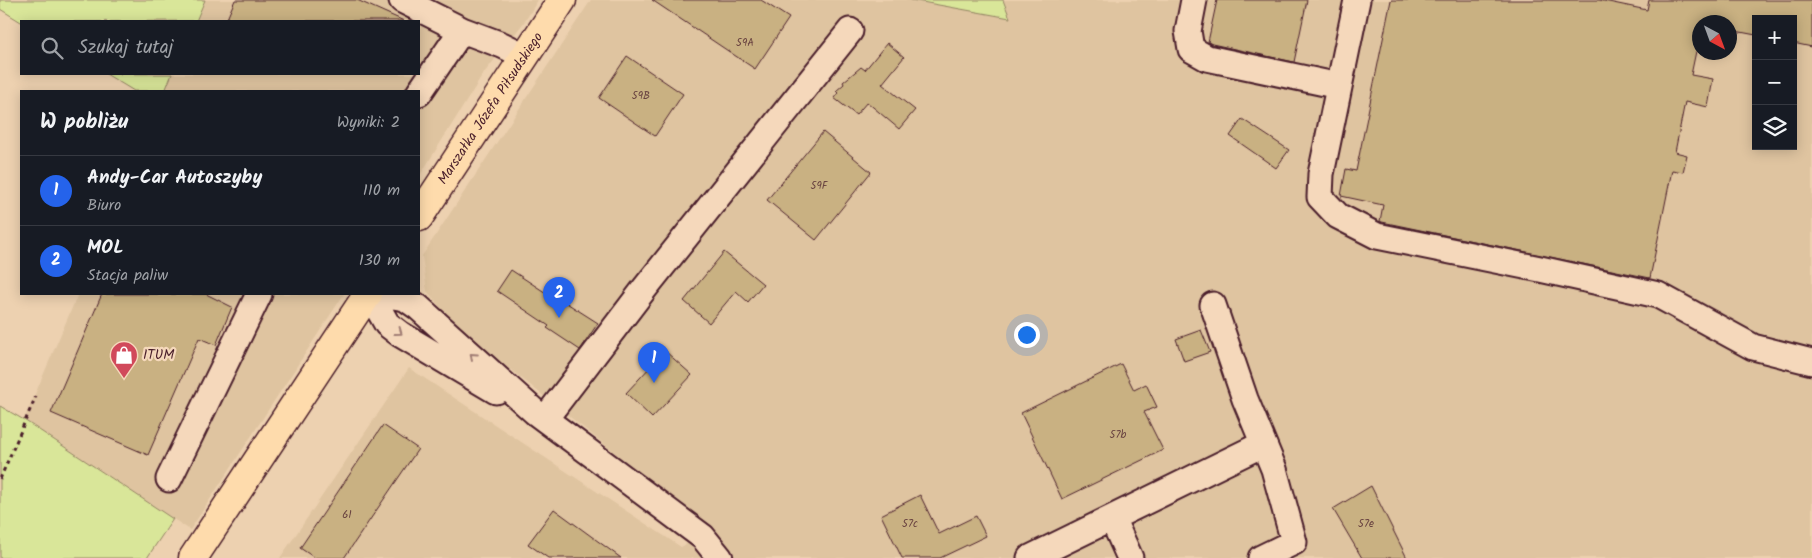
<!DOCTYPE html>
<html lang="pl">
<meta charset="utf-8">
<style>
body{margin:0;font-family:Kalam,sans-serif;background:#20242c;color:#f1f3f6}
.controls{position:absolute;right:15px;top:15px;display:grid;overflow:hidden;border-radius:0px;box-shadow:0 2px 12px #0003}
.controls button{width:45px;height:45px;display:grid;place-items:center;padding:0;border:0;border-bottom:1px solid #363941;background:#171b24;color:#f1f3f6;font:25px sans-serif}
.compass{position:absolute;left:1692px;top:15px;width:45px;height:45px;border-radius:50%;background:#171b24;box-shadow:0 2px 12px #0003;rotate:139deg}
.you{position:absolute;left:1026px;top:334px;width:18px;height:18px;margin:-12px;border:4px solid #fff;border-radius:50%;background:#1a73e8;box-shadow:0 0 0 8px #1a73e833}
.badge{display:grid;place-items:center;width:32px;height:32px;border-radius:50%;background:#2563eb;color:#fff;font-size:16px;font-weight:700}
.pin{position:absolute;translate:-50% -41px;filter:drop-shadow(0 1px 2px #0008)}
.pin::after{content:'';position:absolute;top:26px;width:18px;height:15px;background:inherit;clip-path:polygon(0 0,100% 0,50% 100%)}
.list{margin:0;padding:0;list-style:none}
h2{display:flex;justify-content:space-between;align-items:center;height:65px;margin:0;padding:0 20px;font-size:21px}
h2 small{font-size:16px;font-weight:400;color:#9ea1a6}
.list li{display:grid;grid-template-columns:32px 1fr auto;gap:15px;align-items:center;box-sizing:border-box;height:70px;padding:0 20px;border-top:1px solid #363941}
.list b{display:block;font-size:19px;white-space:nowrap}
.list p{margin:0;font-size:16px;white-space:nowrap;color:#9ea1a6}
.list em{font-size:16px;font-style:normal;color:#9ea1a6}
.icon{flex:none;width:28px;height:28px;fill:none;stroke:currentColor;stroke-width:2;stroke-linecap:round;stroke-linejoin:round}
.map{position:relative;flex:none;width:1812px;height:558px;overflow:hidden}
.search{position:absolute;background:#171b24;box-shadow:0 2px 12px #0003;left:20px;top:20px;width:400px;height:55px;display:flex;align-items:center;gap:12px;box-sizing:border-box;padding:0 18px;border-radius:0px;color:#9ea1a6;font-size:19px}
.panel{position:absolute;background:#171b24;box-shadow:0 2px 12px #0003;left:20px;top:90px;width:400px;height:205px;border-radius:0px}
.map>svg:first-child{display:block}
.built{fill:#dfc4a0;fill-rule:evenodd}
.green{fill:#d9e699;stroke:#928262}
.building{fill:#c9b182;stroke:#4a1f2b}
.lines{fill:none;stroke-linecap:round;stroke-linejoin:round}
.minor-casing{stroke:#4a1f2b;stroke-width:29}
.major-casing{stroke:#4a1f2b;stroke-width:31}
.path{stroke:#4a1f2b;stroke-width:3;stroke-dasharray:4 4;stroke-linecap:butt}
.minor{stroke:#f5d8bb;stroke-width:25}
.major{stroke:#fedbac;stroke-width:28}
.oneway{stroke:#a07c73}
.labels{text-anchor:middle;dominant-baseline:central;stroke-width:4.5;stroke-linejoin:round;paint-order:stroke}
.number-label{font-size:11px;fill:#6a4441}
.street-label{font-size:14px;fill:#4a1f2b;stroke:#f5d8bb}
.poi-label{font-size:14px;fill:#4a1f2b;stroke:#f5d8bb;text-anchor:start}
</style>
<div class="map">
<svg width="1812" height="558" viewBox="0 0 1812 558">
<rect width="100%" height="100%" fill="#edd1b0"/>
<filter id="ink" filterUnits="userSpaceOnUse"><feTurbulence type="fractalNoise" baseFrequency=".02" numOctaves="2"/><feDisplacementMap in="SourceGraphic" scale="10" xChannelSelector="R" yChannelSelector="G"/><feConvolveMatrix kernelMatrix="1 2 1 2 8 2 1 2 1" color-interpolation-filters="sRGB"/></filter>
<g filter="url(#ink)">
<path class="built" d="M 205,0 L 538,0 L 525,21 L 484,73 L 419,177 L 419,91 L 165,91 L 172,74 L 419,74 L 419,21 L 196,21 Z
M 591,0 L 911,0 L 1010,18 L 1003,0 L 1812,0 L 1812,558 L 280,558 L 409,368 L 681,547 L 712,530 L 457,327 L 427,291 L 422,256 ZM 1756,19 L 1793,19 L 1793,146 L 1756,146 ZM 1700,22 L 1730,22 L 1730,52 L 1700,52 Z
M 78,294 L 344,294 L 190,530 L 24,420 Z"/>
<path class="green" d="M 0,0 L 205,0 L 196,21 L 21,22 L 0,9 Z
M 911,0 L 1003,0 L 1010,18 Z
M 106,74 L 172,74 L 165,91 L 134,91 Z
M 0,406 L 24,420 L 173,519 L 147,558 L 0,558 Z"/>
<path class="building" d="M 235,0 L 357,0 L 404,21 L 226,21 Z
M 652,0 L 761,0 L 789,18 L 755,69 Z
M 1217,0 L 1307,0 L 1294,62 L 1212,44 L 1208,42 Z
M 1391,0 L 1599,0 L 1647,10 L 1649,0 L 1812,0 L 1812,47 L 1793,43 L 1793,19 L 1756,19 L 1756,35 L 1730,30 L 1730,22 L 1700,22 L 1700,32 L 1691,75 L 1713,79 L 1708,107 L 1685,102 L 1675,152 L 1687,155 L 1683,172 L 1672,170 L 1650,278 L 1382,222 L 1380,221 L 1383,205 L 1341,196 L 1346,169 L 1356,171 Z
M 887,43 L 904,57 L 882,84 L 915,110 L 899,129 L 867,102 L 856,115 L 834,98 L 838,93 L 836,91 L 844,84 L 843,82 L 861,67 L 865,70 Z
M 627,56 L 683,94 L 655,136 L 599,98 Z
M 1242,119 L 1289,150 L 1276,168 L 1230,136 Z
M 823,132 L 871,172 L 816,240 L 767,200 Z
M 724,252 L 763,284 L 748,302 L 736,291 L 709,323 L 684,301 Z
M 511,270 L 563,304 L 565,302 L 598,323 L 580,350 L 547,328 L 549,326 L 497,291 Z
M 102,294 L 206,294 L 232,307 L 216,345 L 199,338 L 148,455 L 51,413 Z
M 1201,330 L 1210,352 L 1184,361 L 1176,339 Z
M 665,351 L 692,375 L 652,418 L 626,393 Z
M 1121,364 L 1134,390 L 1146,384 L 1157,407 L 1144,412 L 1163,450 L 1062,499 L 1021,413 Z
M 383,425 L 418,449 L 344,558 L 315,558 L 300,548 Z
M 1371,486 L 1407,558 L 1362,558 L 1333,509 Z
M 920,495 L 939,534 L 976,516 L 986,536 L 940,558 L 902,558 L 881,515 Z
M 554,509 L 621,558 L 548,558 L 528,544 Z"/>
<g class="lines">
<g class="minor-casing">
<path id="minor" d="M 402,0 L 462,30
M 1194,0 L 1188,31 L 1191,49 L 1207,58 L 1339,86
M 1357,0 L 1321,174 L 1320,197 L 1338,216 L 1377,236 L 1540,269 L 1658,295 L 1753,347 L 1812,362
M 419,93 L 462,30 L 502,45 L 525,56
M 370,294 L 387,324 L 400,334 L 496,391
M 381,294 L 405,298 L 418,307 L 535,412 L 703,537 L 720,558
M 1213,305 L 1245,399 L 1274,469 L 1294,542 L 1261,558
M 545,419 L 645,288 L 850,31
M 169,479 L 259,294
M 1112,518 L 1130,558
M 1030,558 L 1263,444"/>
</g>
<g class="major-casing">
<g id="major">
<path id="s1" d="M 419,217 L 562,0"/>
<path d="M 193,558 L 368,294"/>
</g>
</g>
<path class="path" d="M 0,479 L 36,396"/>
<use href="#minor" class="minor"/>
<use href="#major" class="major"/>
</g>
<defs><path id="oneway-chevron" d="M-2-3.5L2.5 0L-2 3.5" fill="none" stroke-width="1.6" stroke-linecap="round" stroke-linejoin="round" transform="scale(1.25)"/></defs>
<g class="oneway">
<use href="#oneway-chevron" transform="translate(399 332) rotate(36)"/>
<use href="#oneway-chevron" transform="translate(473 356) rotate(-138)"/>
</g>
</g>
<defs>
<g id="shop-pin" transform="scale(1.4375)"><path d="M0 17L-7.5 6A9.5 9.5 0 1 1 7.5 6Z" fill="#d1495b" stroke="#f5d8bb"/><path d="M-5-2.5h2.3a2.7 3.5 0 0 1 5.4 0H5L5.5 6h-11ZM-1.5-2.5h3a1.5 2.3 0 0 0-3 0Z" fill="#fff"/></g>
</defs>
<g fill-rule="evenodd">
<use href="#shop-pin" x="124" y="355"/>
</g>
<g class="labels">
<g class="number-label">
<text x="745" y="43">59A</text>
<text x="641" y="96">59B</text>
<text x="819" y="186">59F</text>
<text x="1118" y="435">57b</text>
<text x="347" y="515">61</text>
<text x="910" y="524">57c</text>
<text x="1366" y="524">57e</text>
</g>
<g class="street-label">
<text stroke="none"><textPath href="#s1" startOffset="130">Marszałka Józefa Piłsudskiego</textPath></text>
</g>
<g class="poi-label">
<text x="143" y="355">ITUM</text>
</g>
</g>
</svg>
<div class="controls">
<button>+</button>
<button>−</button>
<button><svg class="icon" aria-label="layers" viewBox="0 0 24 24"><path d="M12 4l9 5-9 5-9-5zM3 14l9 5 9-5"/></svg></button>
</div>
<svg class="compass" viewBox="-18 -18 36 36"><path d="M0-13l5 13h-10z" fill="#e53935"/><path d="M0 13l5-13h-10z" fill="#9ea1a6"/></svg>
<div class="you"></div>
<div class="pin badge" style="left:654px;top:383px">1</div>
<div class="pin badge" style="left:559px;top:318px">2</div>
<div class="search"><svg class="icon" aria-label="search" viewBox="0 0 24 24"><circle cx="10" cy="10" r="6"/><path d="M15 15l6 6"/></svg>Szukaj tutaj</div>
<section class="panel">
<h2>W pobliżu<small>Wyniki: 2</small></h2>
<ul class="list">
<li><span class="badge">1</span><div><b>Andy-Car Autoszyby</b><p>Biuro</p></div><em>110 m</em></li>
<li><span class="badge">2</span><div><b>MOL</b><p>Stacja paliw</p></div><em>130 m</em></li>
</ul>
</section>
</div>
